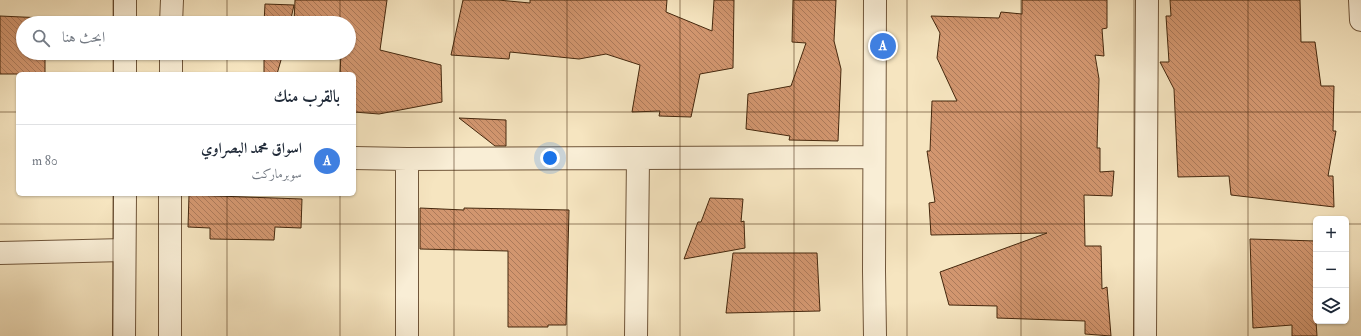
<!DOCTYPE html>
<html lang="ar">
<meta charset="utf-8">
<style>
body{margin:0;font-family:"IM FELL Double Pica",Amiri,serif;background:#f2f2f3;color:#1f2937;direction:rtl}
.controls{position:absolute;right:12px;bottom:12px;display:grid;overflow:hidden;border-radius:6px;box-shadow:0 1px 3px #0004}
.controls button{width:36px;height:36px;display:grid;place-items:center;padding:0;border:0;border-bottom:1px solid #e0e1e3;background:#fff;color:#1f2937;font:20px sans-serif}
.you{position:absolute;left:550px;top:158px;width:14px;height:14px;margin:-10px;border:3px solid #fff;border-radius:50%;background:#1a73e8;box-shadow:0 0 0 6px #1a73e833}
.badge{display:grid;place-items:center;width:26px;height:26px;border-radius:50%;background:#111827;color:#fff;font-size:13px;font-weight:700}
.pin{position:absolute;translate:-50% -50%;border:2px solid #fff;box-shadow:0 1px 4px #0006}
.list{margin:0;padding:0;list-style:none}
h2{display:flex;justify-content:space-between;align-items:center;height:52px;margin:0;padding:0 16px;font-size:17px}
h2 small{font-size:13px;font-weight:400;color:#747a83}
.list li{display:grid;grid-template-columns:26px 1fr auto;gap:12px;align-items:center;box-sizing:border-box;height:72px;padding:0 16px;border-top:1px solid #e0e1e3}
.list b{display:block;font-size:15px;white-space:nowrap}
.list p{margin:0;font-size:13px;white-space:nowrap;color:#747a83}
.list em{font-size:13px;font-style:normal;color:#747a83}
.icon{flex:none;width:22px;height:22px;fill:none;stroke:currentColor;stroke-width:2;stroke-linecap:round;stroke-linejoin:round}
.map{position:relative;flex:none;width:1361px;height:336px;overflow:hidden;direction:ltr}
.search{position:absolute;background:#fff;box-shadow:0 1px 3px #0004;left:16px;top:16px;width:340px;height:44px;display:flex;align-items:center;gap:10px;box-sizing:border-box;padding:0 14px;border-radius:22px;color:#747a83;font-size:15px}
.panel{position:absolute;background:#fff;box-shadow:0 1px 3px #0004;left:16px;top:72px;width:340px;height:124px;border-radius:6px;direction:rtl}
.map>svg:first-child{display:block}
.building{fill:url(#building-back-hatch);stroke:#44270d}
.lines{fill:none;stroke-linecap:round;stroke-linejoin:round}
.minor-casing{stroke:#70563a;stroke-width:24}
.tertiary-casing{stroke:#70563a;stroke-width:24}
.minor{stroke:#f9eed6;stroke-width:22}
.tertiary{stroke:#f9eed6;stroke-width:22}
.grid{fill:none;stroke:#44270d;stroke-width:1;stroke-opacity:0.55}
</style>
<div class="map">
<svg width="1361" height="336" viewBox="0 0 1361 336">
<defs>
<pattern id="building-back-hatch" width="6" height="6" patternUnits="userSpaceOnUse"><rect width="6" height="6" fill="#d2966f"/><path d="M-1 5l2 2M0 0l6 6M5-1l2 2" fill="none" stroke="#ac7a5a"/></pattern>
</defs>
<rect width="100%" height="100%" fill="#f6e5c0"/>
<filter id="stains"><feTurbulence type="fractalNoise" baseFrequency=".005" numOctaves="4"/><feColorMatrix values="0 0 0 0 .2 0 0 0 0 .09 0 0 0 0 .02 0 0 0 .5 -.17"/></filter>
<radialGradient id="worn" r=".72"><stop offset=".6" stop-color="#630" stop-opacity="0"/><stop offset="1" stop-color="#630" stop-opacity=".3"/></radialGradient>
<path class="building" d="M 295,0 L 387,0 L 380,50 L 441,65 L 442,102 L 379,114 L 354,112 L 354,74 L 340,74 L 341,53 L 349,53 L 349,23 L 294,23 Z
M 463,0 L 498,0 L 530,3 L 530,0 L 667,0 L 666,12 L 712,31 L 714,0 L 734,0 L 733,68 L 700,74 L 691,117 L 659,116 L 660,111 L 632,112 L 640,65 L 606,54 L 579,59 L 510,52 L 509,59 L 451,55 Z
M 793,0 L 836,0 L 834,41 L 841,69 L 838,141 L 789,140 L 790,136 L 746,129 L 748,94 L 791,86 L 806,43 L 792,42 Z
M 1022,0 L 1107,0 L 1107,28 L 1102,29 L 1104,56 L 1095,55 L 1099,79 L 1097,148 L 1100,148 L 1100,172 L 1114,171 L 1112,196 L 1084,195 L 1085,246 L 1101,246 L 1102,289 L 1107,287 L 1111,336 L 1085,334 L 1085,321 L 997,318 L 997,306 L 949,305 L 940,272 L 1047,233 L 931,235 L 929,203 L 935,202 L 927,151 L 930,151 L 932,101 L 957,101 L 937,58 L 940,33 L 931,16 L 999,18 L 1001,12 L 1022,14 Z
M 1170,0 L 1300,0 L 1301,42 L 1315,42 L 1321,86 L 1334,86 L 1333,131 L 1336,131 L 1328,176 L 1333,176 L 1334,207 L 1231,195 L 1229,176 L 1178,177 L 1174,89 L 1160,62 L 1169,62 L 1166,16 L 1171,16 Z
M 265,4 L 294,5 L 290,23 L 264,23 Z
M 0,16 L 44,18 L 44,23 L 23,23 L 23,53 L 45,53 L 45,74 L 0,74 Z
M 264,53 L 283,53 L 277,74 L 264,74 Z
M 459,118 L 506,120 L 506,146 L 495,146 Z
M 189,195 L 302,199 L 301,228 L 275,227 L 274,240 L 210,239 L 210,228 L 188,227 Z
M 710,198 L 743,199 L 741,222 L 744,221 L 745,248 L 684,259 L 698,222 L 701,222 Z
M 420,208 L 464,210 L 464,208 L 569,210 L 566,325 L 548,325 L 548,327 L 508,327 L 508,251 L 420,249 Z
M 1250,239 L 1316,241 L 1316,321 L 1317,336 L 1292,336 L 1292,325 L 1253,328 Z
M 733,253 L 817,253 L 820,311 L 726,313 Z"/>
<g class="lines">
<g class="minor-casing">
<path id="minor" d="M 875,0 L 874,271 L 875,336
M 1360,0 L 1361,20
M 354,158 L 407,159 L 874,157
M 407,159 L 407,336
M 0,253 L 124,250
M 636,336 L 638,158
M 1145,336 L 1147,0"/>
</g>
<g class="tertiary-casing">
<path id="tertiary" d="M 125,23 L 125,0
M 171,23 L 172,0
M 125,74 L 125,53
M 171,74 L 171,53
M 124,336 L 125,194
M 170,336 L 170,194"/>
</g>
<use href="#minor" class="minor"/>
<use href="#tertiary" class="tertiary"/>
</g>
<path class="grid" d="M 113,0 L 113,23M 227,0 L 227,23M 340,0 L 340,23M 454,0 L 454,336M 567,0 L 567,336M 680,0 L 680,336M 794,0 L 794,336M 907,0 L 907,336M 1021,0 L 1021,336M 1134,0 L 1134,336M 1248,0 L 1248,336M 113,53 L 113,74M 227,53 L 227,74M 340,53 L 340,74M 0,112 L 18,112M 354,112 L 1361,112M 113,194 L 113,336M 227,194 L 227,336M 340,194 L 340,336M 0,224 L 1316,224M 1346,224 L 1361,224"/>
<rect width="100%" height="100%" filter="url(#stains)"/>
<rect width="100%" height="100%" fill="url(#worn)"/>
</svg>
<div class="controls">
<button>+</button>
<button>−</button>
<button><svg class="icon" aria-label="layers" viewBox="0 0 24 24"><path d="M12 4l9 5-9 5-9-5zM3 14l9 5 9-5"/></svg></button>
</div>
<div class="you"></div>
<div class="pin badge" style="left:883px;top:46px;background:#3f7fe0">A</div>
<div class="search"><svg class="icon" aria-label="search" viewBox="0 0 24 24"><circle cx="10" cy="10" r="6"/><path d="M15 15l6 6"/></svg>ابحث هنا</div>
<section class="panel">
<h2>بالقرب منك<small></small></h2>
<ul class="list">
<li><span class="badge" style="background:#3f7fe0">A</span><div><b>اسواق محمد البصراوي</b><p>سوبرماركت</p></div><em>80 m</em></li>
</ul>
</section>
</div>
